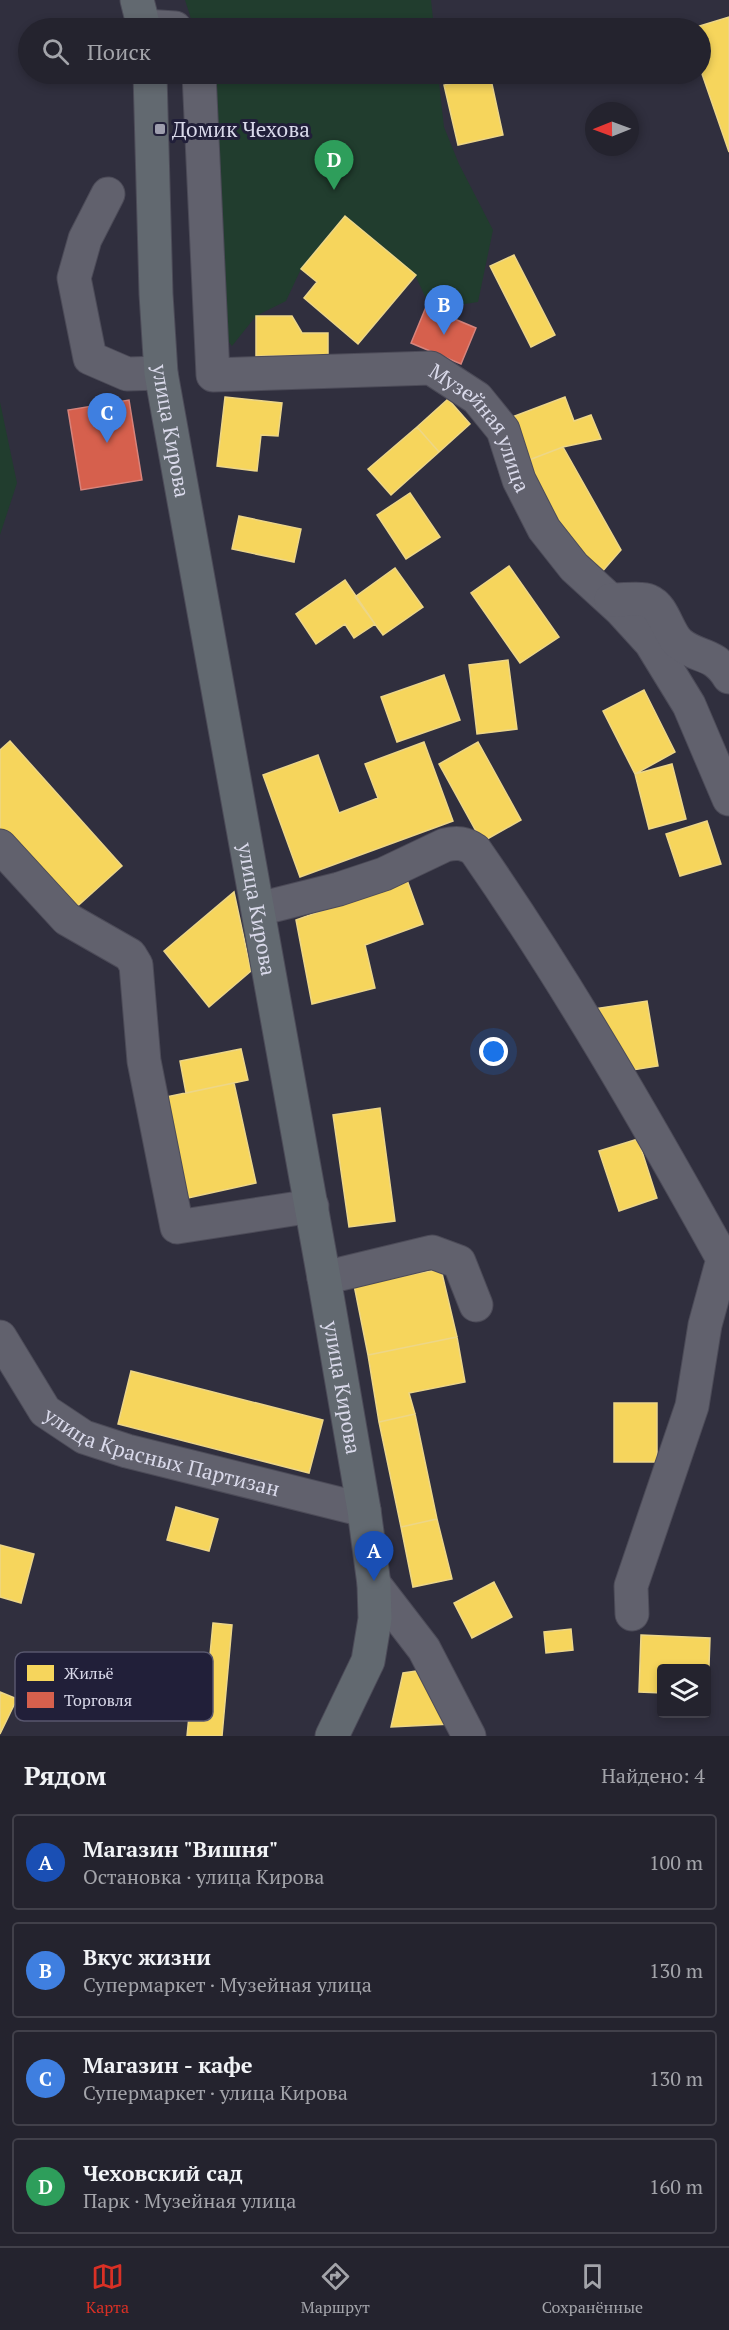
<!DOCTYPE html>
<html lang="ru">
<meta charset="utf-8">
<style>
body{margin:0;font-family:"PT Serif",serif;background:#2c2b36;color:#f1f3f6}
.controls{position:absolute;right:18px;bottom:18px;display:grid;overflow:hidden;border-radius:6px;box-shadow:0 3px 9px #0003}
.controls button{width:54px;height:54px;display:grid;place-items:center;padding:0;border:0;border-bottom:2px solid #41404a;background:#24232e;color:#f1f3f6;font:30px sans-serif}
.compass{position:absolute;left:585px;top:102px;width:54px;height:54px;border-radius:50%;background:#24232e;box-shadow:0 3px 9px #0003;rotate:269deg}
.you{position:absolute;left:494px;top:1052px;width:21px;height:21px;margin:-15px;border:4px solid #fff;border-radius:50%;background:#1a73e8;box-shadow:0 0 0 9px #1a73e833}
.badge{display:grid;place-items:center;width:39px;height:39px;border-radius:50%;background:#d93025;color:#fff;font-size:20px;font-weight:700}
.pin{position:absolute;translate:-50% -50px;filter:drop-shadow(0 2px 3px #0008)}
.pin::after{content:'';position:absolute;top:32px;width:21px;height:18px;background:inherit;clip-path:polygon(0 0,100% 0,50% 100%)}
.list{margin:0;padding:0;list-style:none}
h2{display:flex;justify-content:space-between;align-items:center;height:78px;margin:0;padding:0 24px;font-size:26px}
h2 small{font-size:20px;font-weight:400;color:#a3a4aa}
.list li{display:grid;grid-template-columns:39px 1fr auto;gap:18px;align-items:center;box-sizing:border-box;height:96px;margin:0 12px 12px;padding:0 12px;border:2px solid #41404a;border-radius:6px}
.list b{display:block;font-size:22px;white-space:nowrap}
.list p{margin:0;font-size:20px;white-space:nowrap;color:#a3a4aa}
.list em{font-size:20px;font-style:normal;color:#a3a4aa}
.icon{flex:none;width:33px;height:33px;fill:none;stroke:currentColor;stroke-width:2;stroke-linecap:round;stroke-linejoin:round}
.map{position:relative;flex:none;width:729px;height:1736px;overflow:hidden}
.search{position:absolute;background:#24232e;box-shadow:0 3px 9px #0003;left:18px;right:18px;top:18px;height:66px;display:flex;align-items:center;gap:15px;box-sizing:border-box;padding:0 21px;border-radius:33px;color:#a3a4aa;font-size:22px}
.sheet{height:510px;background:#24232e}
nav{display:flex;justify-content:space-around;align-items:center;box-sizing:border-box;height:84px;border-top:2px solid #41404a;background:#24232e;font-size:16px;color:#a3a4aa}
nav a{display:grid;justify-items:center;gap:3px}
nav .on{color:#d93025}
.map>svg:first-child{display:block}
.green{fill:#213d2e}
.homes{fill:#f6d55c;stroke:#edd687;stroke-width:1.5}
.shops{fill:#d6604d;stroke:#d7847c;stroke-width:1.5}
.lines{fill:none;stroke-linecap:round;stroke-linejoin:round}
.minor-casing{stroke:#4c4b58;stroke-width:35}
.major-casing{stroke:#4c4b58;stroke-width:35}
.minor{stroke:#61616d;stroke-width:33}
.major{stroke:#626970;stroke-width:33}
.poi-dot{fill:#9e9eae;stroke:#211f39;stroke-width:2}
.labels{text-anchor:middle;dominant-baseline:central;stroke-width:6;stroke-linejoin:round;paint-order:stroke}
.poi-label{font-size:21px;fill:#d9d9ea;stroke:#211f39;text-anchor:start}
.street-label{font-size:21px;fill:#d9d9ea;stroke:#211f39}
.key{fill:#211f39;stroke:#58576e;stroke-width:1.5}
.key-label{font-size:16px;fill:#d9d9ea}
</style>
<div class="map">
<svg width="729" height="1736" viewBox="0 0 729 1736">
<rect width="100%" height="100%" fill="#302f3e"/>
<path class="green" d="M 185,0 L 431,0 L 434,28 L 194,28 Z
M 195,74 L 438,74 L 444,127 L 459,164 L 493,230 L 478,302 L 431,309 L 415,275 L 345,216 L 301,269 L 286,301 L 256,316 L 232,346 L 200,305 Z
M 0,402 L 17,483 L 0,535 Z"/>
<path class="homes" d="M 729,17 L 729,152 L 700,68 L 700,28 L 693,28 Z
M 490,75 L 503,135 L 458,145 L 444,85 Z
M 345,216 L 416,275 L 358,344 L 304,298 L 317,282 L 301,269 Z
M 514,255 L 555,335 L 531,347 L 490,266 Z
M 256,316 L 292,316 L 302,333 L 328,333 L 328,355 L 256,356 Z
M 225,397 L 282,403 L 278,436 L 261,435 L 257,471 L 217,466 Z
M 565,397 L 574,421 L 591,415 L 601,439 L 563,447 L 529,460 L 507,419 Z
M 448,399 L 470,424 L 439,452 L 417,427 Z
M 417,427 L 439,452 L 391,495 L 368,469 Z
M 563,447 L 621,550 L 601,573 L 556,533 L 529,460 Z
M 410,493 L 440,537 L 406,559 L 377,515 Z
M 239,516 L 301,529 L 294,562 L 232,549 Z
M 509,566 L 559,637 L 520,663 L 471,593 Z
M 395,568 L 423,607 L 383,635 L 355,597 Z
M 345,580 L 375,624 L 354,638 L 345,624 L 316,644 L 296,614 Z
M 508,660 L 517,729 L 477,734 L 469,665 Z
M 444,675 L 460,720 L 397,742 L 381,697 Z
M 644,690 L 675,752 L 635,774 L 603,711 Z
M 10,741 L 122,866 L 71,912 L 0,832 L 0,750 Z
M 424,742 L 453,821 L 300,877 L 263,775 L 318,755 L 339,813 L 378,798 L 365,764 Z
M 478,742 L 521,820 L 482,842 L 439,764 Z
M 672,764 L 686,819 L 649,829 L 635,774 Z
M 707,821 L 721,864 L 680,876 L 666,834 Z
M 407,880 L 423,924 L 365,945 L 375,988 L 312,1004 L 296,920 Z
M 234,892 L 251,971 L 209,1007 L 164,951 Z
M 647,1001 L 658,1066 L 620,1072 L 593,1009 Z
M 241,1049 L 248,1080 L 186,1093 L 180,1061 Z
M 234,1083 L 256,1183 L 183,1199 L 161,1098 Z
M 380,1108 L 395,1221 L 349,1227 L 333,1115 Z
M 638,1139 L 657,1198 L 619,1211 L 599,1151 Z
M 441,1269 L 457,1337 L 368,1355 L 354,1285 Z
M 457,1337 L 465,1382 L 409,1393 L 415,1414 L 379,1422 L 368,1355 Z
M 131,1371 L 323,1420 L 309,1473 L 118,1424 Z
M 614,1403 L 657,1403 L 657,1462 L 614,1462 Z
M 415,1414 L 437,1519 L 401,1527 L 379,1422 Z
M 176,1507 L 218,1519 L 209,1551 L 167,1540 Z
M 437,1519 L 452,1579 L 413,1587 L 401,1527 Z
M 0,1545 L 34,1554 L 21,1603 L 0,1597 Z
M 494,1582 L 512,1617 L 472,1638 L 454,1603 Z
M 213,1623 L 232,1625 L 222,1736 L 187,1736 L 191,1696 L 206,1697 Z
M 571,1629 L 573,1650 L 546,1653 L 544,1632 Z
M 641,1635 L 710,1638 L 708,1694 L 706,1668 L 662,1668 L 662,1693 L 639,1692 Z
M 423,1670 L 451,1724 L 391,1727 L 403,1673 Z
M 0,1692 L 17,1699 L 0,1734 Z"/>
<path class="shops" d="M 426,307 L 476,328 L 461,364 L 411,343 Z
M 129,400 L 142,480 L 81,490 L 68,410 Z"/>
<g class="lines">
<g class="minor-casing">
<g id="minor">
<path d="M 144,26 L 175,28"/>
<path id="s1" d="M 199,74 L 213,375 L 431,368 L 477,398 L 503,430 L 519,480 L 544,529 L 574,567 L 620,609 L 651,643 L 689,705 L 729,799"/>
<path d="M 108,194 L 85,239 L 74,278 L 90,358 L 127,374 L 161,373"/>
<path d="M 611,600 C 620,600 642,598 649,601 C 664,607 667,632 679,643 C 698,659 713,651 729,677"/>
<path d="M 0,846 L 67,919 L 130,955 L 136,965 L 144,1061 L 177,1227 L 312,1206"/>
<path d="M 259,909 L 339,889 L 384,874 L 445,845 C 457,842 465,843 475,850 C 566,981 646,1120 723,1259 L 705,1325 L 692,1406 L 631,1586 L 632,1614"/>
<path d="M 324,1278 L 432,1252 L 459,1262 L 476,1305"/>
<path id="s2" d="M 0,1337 L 45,1411 L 84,1437 L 127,1451 L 364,1510"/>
<path d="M 374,1584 L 424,1649 L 469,1736"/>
</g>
</g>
<g class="major-casing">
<g id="major">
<path d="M 137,0 L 144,28"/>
<path id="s3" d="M 150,74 L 156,294 L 161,373 L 324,1278 L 364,1510 L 374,1584 L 375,1619 L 368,1661 L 332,1736"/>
</g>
</g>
<use href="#minor" class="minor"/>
<use href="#major" class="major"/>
</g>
<rect class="poi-dot" x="154" y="123" width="12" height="12" rx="3"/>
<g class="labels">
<g class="poi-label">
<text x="172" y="129">Домик Чехова</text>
</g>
<g class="street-label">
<text stroke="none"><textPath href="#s3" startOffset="358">улица Кирова</textPath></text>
<text stroke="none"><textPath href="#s1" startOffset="600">Музейная улица</textPath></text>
<text stroke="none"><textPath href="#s3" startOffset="844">улица Кирова</textPath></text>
<text stroke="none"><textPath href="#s3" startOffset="1330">улица Кирова</textPath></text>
<text stroke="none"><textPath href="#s2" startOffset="212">улица Красных Партизан</textPath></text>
</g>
</g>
<rect x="15" y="1652" width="198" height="69" rx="9" class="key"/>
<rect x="27" y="1665" width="27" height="16" fill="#f6d55c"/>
<rect x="27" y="1692" width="27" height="16" fill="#d6604d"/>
<g class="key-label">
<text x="64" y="1679">Жильё</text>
<text x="64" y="1706">Торговля</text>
</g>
</svg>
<div class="controls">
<button><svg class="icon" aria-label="layers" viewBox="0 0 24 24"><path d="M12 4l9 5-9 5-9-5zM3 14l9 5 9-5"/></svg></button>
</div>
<svg class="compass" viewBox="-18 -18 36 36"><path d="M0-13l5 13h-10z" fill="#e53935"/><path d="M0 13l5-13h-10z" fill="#a3a4aa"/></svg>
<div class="you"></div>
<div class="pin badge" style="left:374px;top:1581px;background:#1a4fb4">A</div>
<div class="pin badge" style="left:444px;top:335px;background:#3f7fe0">B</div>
<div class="pin badge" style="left:107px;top:443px;background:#3f7fe0">C</div>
<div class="pin badge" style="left:334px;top:190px;background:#2e9e5b">D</div>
<div class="search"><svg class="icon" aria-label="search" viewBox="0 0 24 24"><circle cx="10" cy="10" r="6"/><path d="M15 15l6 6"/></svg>Поиск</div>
</div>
<section class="sheet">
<h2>Рядом<small>Найдено: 4</small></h2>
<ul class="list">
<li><span class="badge" style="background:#1a4fb4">A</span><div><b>Магазин &quot;Вишня&quot;</b><p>Остановка · улица Кирова</p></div><em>100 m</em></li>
<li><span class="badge" style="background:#3f7fe0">B</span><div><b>Вкус жизни</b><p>Супермаркет · Музейная улица</p></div><em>130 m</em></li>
<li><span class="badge" style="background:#3f7fe0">C</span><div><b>Магазин - кафе</b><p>Супермаркет · улица Кирова</p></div><em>130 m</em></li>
<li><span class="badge" style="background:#2e9e5b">D</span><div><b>Чеховский сад</b><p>Парк · Музейная улица</p></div><em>160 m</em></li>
</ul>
</section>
<nav>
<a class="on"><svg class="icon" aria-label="map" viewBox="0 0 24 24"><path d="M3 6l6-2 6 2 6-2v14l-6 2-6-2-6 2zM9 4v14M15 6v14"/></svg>Карта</a>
<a><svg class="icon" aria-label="directions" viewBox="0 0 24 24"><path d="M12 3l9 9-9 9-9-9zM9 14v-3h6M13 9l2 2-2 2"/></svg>Маршрут</a>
<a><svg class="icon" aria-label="saved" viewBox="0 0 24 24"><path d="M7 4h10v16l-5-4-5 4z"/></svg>Сохранённые</a>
</nav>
